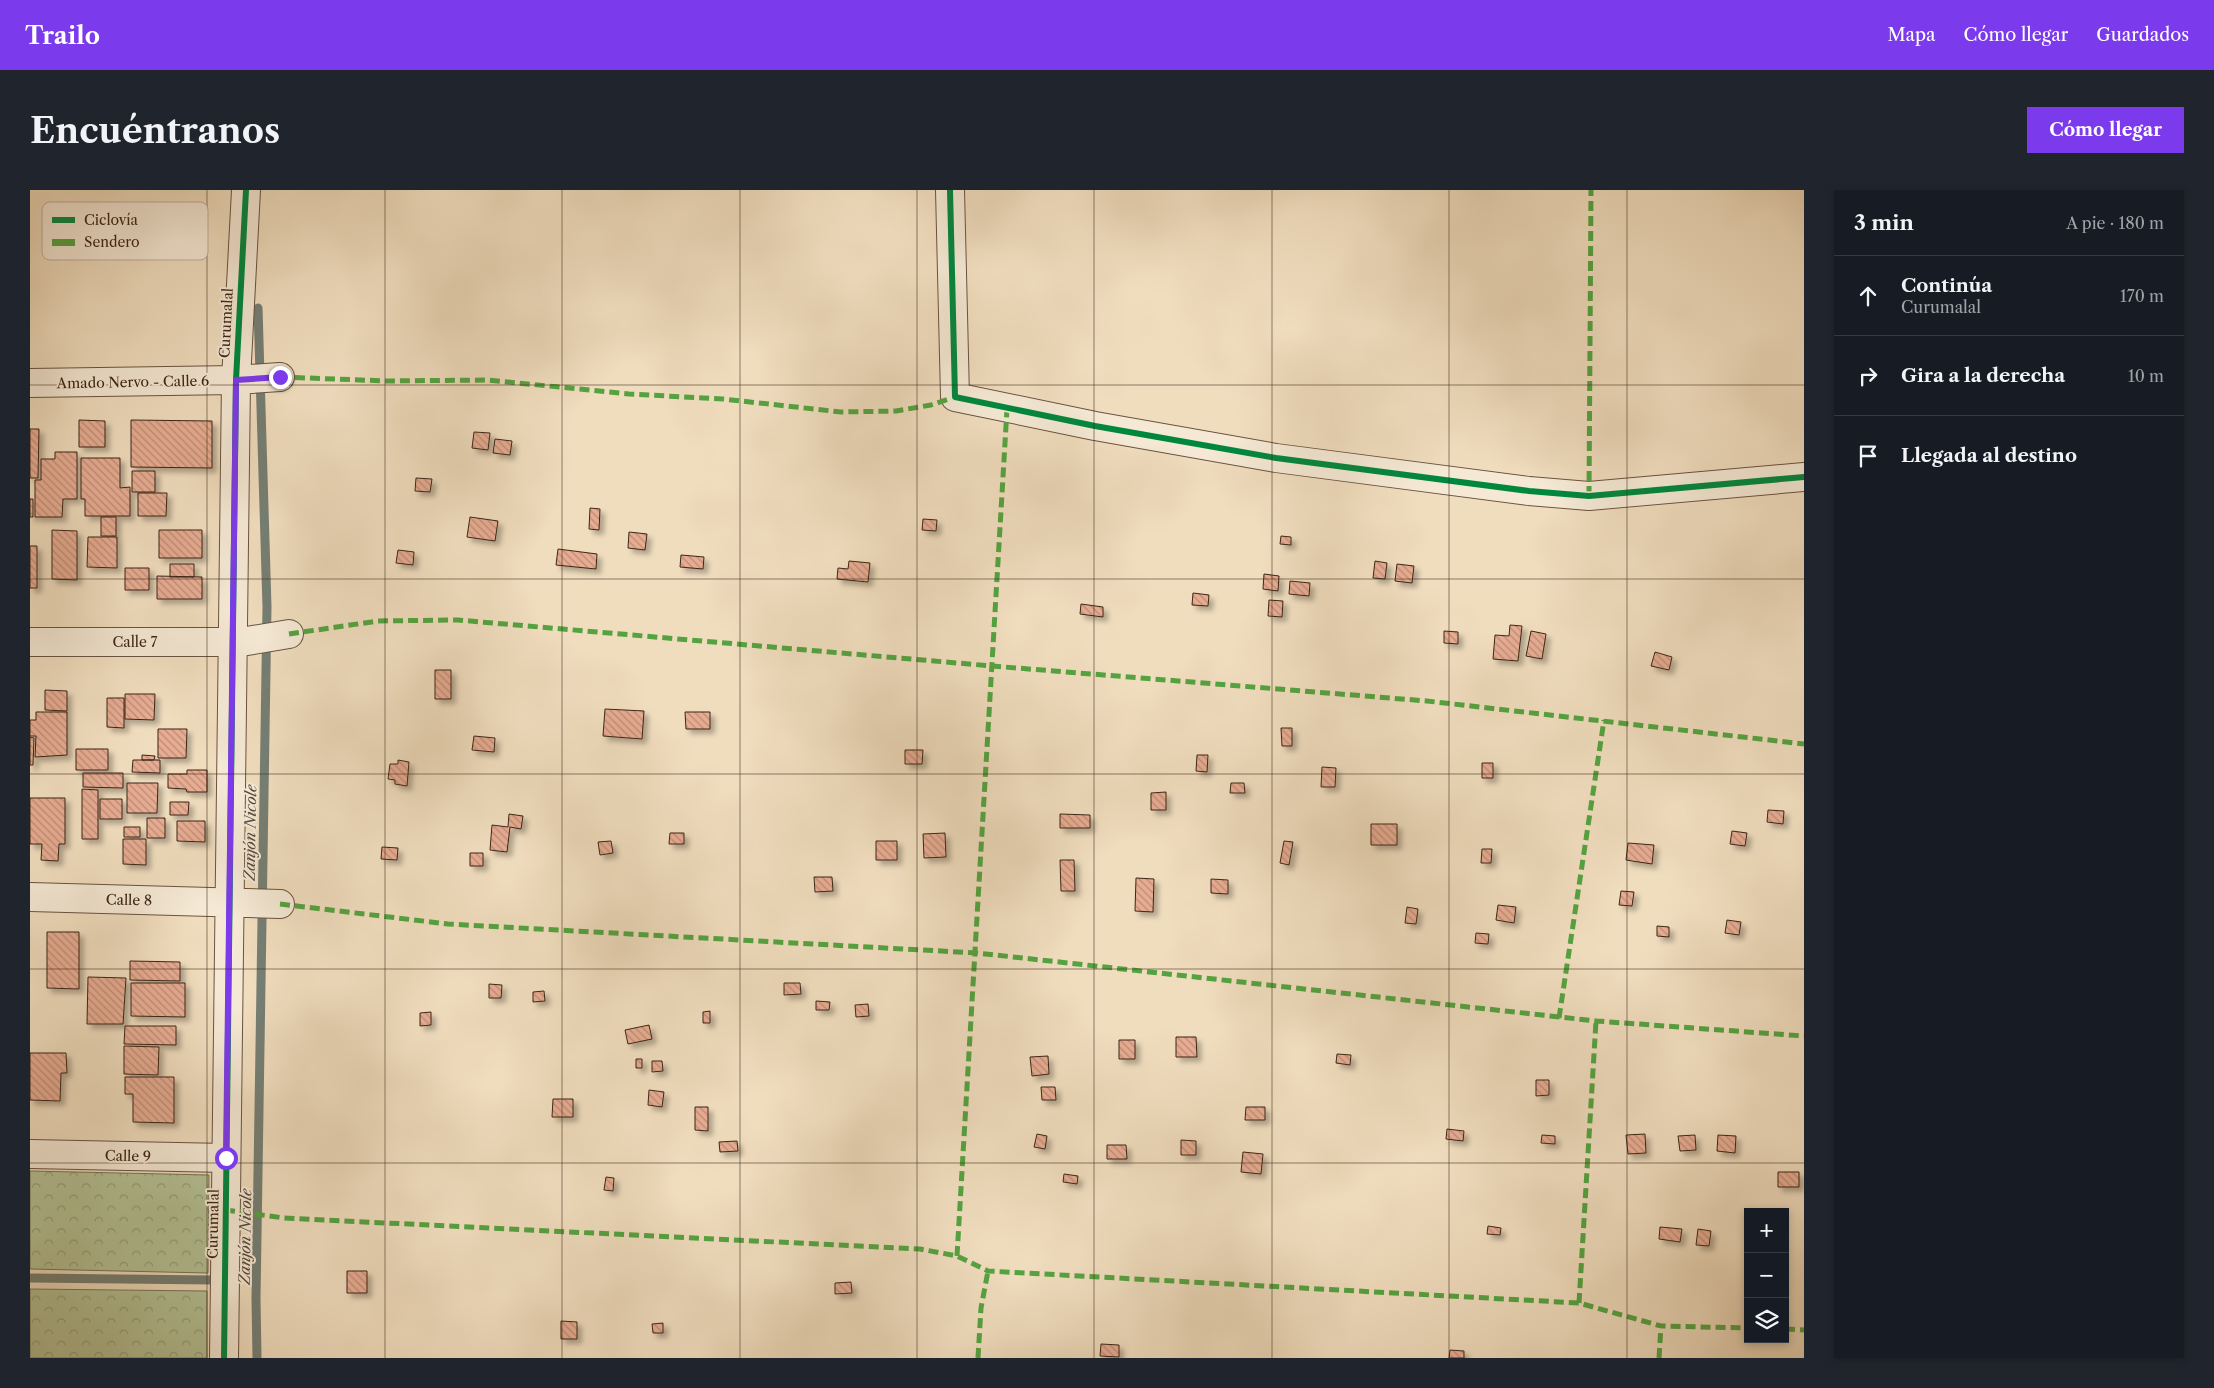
<!DOCTYPE html>
<html lang="es">
<meta charset="utf-8">
<style>
body{margin:0;font-family:"Libre Caslon Text",serif;background:#20242c;color:#f1f3f6}
.controls{position:absolute;right:15px;bottom:15px;display:grid;overflow:hidden;border-radius:0px;box-shadow:0 2px 8px #0003}
.controls button{width:45px;height:45px;display:grid;place-items:center;padding:0;border:0;border-bottom:1px solid #363941;background:#171b24;color:#f1f3f6;font:25px sans-serif}
.stop{position:absolute;width:15px;height:15px;margin:-11px;border:4px solid #7c3aed;border-radius:50%;background:#fff}
.stop.end{background:#7c3aed;border-color:#fff;box-shadow:0 1px 5px #0008}
.list{margin:0;padding:0;list-style:none}
h2{display:flex;justify-content:space-between;align-items:center;height:65px;margin:0;padding:0 20px;font-size:21px}
h2 small{font-size:16px;font-weight:400;color:#9ea1a6}
.list li{display:grid;grid-template-columns:32px 1fr auto;gap:15px;align-items:center;box-sizing:border-box;height:80px;padding:0 20px;border-top:1px solid #363941}
.list b{display:block;font-size:19px;white-space:nowrap}
.list p{margin:0;font-size:16px;white-space:nowrap;color:#9ea1a6}
.list em{font-size:16px;font-style:normal;color:#9ea1a6}
.icon{flex:none;width:28px;height:28px;fill:none;stroke:currentColor;stroke-width:2;stroke-linecap:round;stroke-linejoin:round}
.map{position:relative;flex:none;width:1774px;height:1168px;overflow:hidden;border-radius:0px}
header{display:flex;align-items:center;gap:30px;box-sizing:border-box;height:70px;padding:0 25px;background:#7c3aed;color:#fff}
header strong{font-size:24px}
nav{display:flex;gap:28px;margin-inline-start:auto;font-size:18px}
.intro{display:flex;align-items:center;justify-content:space-between;box-sizing:border-box;height:120px;padding:0 30px}
h1{margin:0;font-size:35px}
.button{padding:12px 22px;border-radius:0px;background:#7c3aed;color:#fff;font-size:18px;font-weight:700}
main{display:flex;gap:30px;padding:0 30px}
aside{flex:1;background:#171b24;border-radius:0px;box-shadow:0 2px 8px #0003}
.map>svg:first-child{display:block}
.forest{fill:url(#forest-crowns);stroke:#787456}
.lines{fill:none;stroke-linecap:round;stroke-linejoin:round}
.stream{stroke:#757f74;stroke-width:9}
.building{fill:url(#building-back-hatch);stroke:#3d2515;filter:url(#shadow)}
.street-casing{stroke:#6a533f;stroke-width:30}
.street{stroke:#f5e9d5;stroke-width:28}
.quiet{stroke:#54a340;stroke-width:5;stroke-dasharray:10 5;stroke-linecap:butt}
.cycleway-casing{stroke:#f5e9d5;stroke-width:9}
.cycleway{stroke:#00873e;stroke-width:6}
.route{stroke:#7c3aed;stroke-width:6}
.grid{fill:none;stroke:#3d2515;stroke-width:1;stroke-opacity:0.55}
.labels{text-anchor:middle;dominant-baseline:central;stroke-width:4;stroke-linejoin:round;paint-order:stroke}
.street-label{font-size:14px;fill:#3d2515;stroke:#f5e9d5}
.water-label{font-size:15px;font-style:italic;fill:#544a3d;stroke:#f5e9d5}
.key{fill:#f5e9d5;stroke:#beae9b;stroke-width:1}
.key-label{font-size:14px;fill:#3d2515}
</style>
<header>
<strong>Trailo</strong>
<nav><a>Mapa</a><a>Cómo llegar</a><a>Guardados</a></nav>
</header>
<div class="intro"><h1>Encuéntranos</h1><a class="button">Cómo llegar</a></div>
<main>
<div class="map">
<svg width="1774" height="1168" viewBox="0 0 1774 1168">
<defs>
<pattern id="forest-crowns" width="20" height="18" patternUnits="userSpaceOnUse" patternTransform="scale(1.25)"><rect width="20" height="18" fill="#b4c296"/><path d="M2 6a3 3 0 1 1 6 0M12 15a3 3 0 1 1 6 0" fill="none" stroke="#949d79"/></pattern>
<pattern id="building-back-hatch" width="6" height="6" patternUnits="userSpaceOnUse" patternTransform="scale(1.25)"><rect width="6" height="6" fill="#e7ac92"/><path d="M-1 5l2 2M0 0l6 6M5-1l2 2" fill="none" stroke="#bc8c76"/></pattern>
<filter id="shadow"><feDropShadow dx="4.5" dy="4.5" stdDeviation="2.5" flood-color="#0004"/></filter>
</defs>
<rect width="100%" height="100%" fill="#f0ddbe"/>
<filter id="stains"><feTurbulence type="fractalNoise" baseFrequency=".004" numOctaves="4"/><feColorMatrix values="0 0 0 0 .2 0 0 0 0 .09 0 0 0 0 .02 0 0 0 .5 -.17"/></filter>
<radialGradient id="worn" r=".72"><stop offset=".6" stop-color="#630" stop-opacity="0"/><stop offset="1" stop-color="#630" stop-opacity=".3"/></radialGradient>
<path class="forest" d="M 0,981 L 179,985 L 178,1083 L 0,1079 Z
M 0,1099 L 177,1101 L 177,1168 L 0,1168 Z"/>
<g class="lines">
<path class="stream" d="M 0,1088 L 183,1090
M 227,1168 L 226,1108 L 237,417 L 228,118"/>
</g>
<path class="building" d="M 49,230 L 75,231 L 75,257 L 49,257 Z
M 101,230 L 182,231 L 182,278 L 101,277 Z
M 0,239 L 9,239 L 8,288 L 0,288 Z
M 444,242 L 460,243 L 458,260 L 442,258 Z
M 465,249 L 482,251 L 480,265 L 463,263 Z
M 25,262 L 47,262 L 47,309 L 33,309 L 32,327 L 5,327 L 5,290 L 11,290 L 11,269 L 25,269 Z
M 51,268 L 90,268 L 90,298 L 100,297 L 100,326 L 55,326 L 55,309 L 51,309 Z
M 102,281 L 125,281 L 125,302 L 102,302 Z
M 386,288 L 402,289 L 400,302 L 385,301 Z
M 108,303 L 137,303 L 136,326 L 108,326 Z
M 0,309 L 3,309 L 3,327 L 0,327 Z
M 560,318 L 570,319 L 569,340 L 559,339 Z
M 71,327 L 86,327 L 86,346 L 71,346 Z
M 440,327 L 468,331 L 465,351 L 437,347 Z
M 893,329 L 907,330 L 906,341 L 892,340 Z
M 22,340 L 47,341 L 47,390 L 22,389 Z
M 129,340 L 172,340 L 172,368 L 129,368 Z
M 599,342 L 617,344 L 615,360 L 598,358 Z
M 1251,346 L 1261,347 L 1261,355 L 1250,354 Z
M 58,347 L 87,347 L 87,378 L 57,377 Z
M 0,356 L 7,356 L 7,398 L 0,398 Z
M 528,359 L 567,364 L 566,379 L 526,375 Z
M 368,360 L 384,362 L 383,375 L 366,373 Z
M 651,365 L 674,367 L 673,379 L 650,377 Z
M 819,371 L 840,373 L 838,392 L 807,389 L 808,378 L 818,379 Z
M 1345,371 L 1357,373 L 1355,389 L 1343,388 Z
M 140,374 L 164,374 L 164,387 L 140,387 Z
M 1367,374 L 1384,376 L 1382,393 L 1365,391 Z
M 95,378 L 119,378 L 119,400 L 95,400 Z
M 1234,384 L 1249,386 L 1248,401 L 1233,399 Z
M 127,386 L 172,387 L 172,409 L 127,409 Z
M 1260,391 L 1280,393 L 1279,406 L 1259,404 Z
M 1163,403 L 1179,405 L 1178,416 L 1162,415 Z
M 1239,410 L 1253,411 L 1252,427 L 1238,426 Z
M 1051,414 L 1073,417 L 1073,427 L 1050,424 Z
M 1480,435 L 1492,436 L 1488,471 L 1463,469 L 1465,445 L 1479,446 Z
M 1414,441 L 1428,442 L 1428,454 L 1414,453 Z
M 1501,441 L 1516,444 L 1512,469 L 1496,466 Z
M 1625,462 L 1642,467 L 1639,480 L 1621,476 Z
M 405,480 L 421,480 L 421,509 L 405,509 Z
M 15,500 L 37,501 L 37,521 L 15,520 Z
M 95,504 L 125,504 L 124,530 L 95,529 Z
M 77,508 L 94,508 L 94,538 L 77,537 Z
M 575,519 L 614,521 L 612,549 L 573,546 Z
M 6,522 L 37,522 L 37,565 L 5,567 L 6,546 L 0,546 L 0,530 L 6,530 Z
M 655,522 L 680,522 L 680,539 L 656,539 Z
M 1251,538 L 1262,538 L 1262,556 L 1252,556 Z
M 128,539 L 157,539 L 156,568 L 128,568 Z
M 444,546 L 465,548 L 464,562 L 442,560 Z
M 0,547 L 4,548 L 3,575 L 0,575 Z
M 46,559 L 78,559 L 78,580 L 46,580 Z
M 875,560 L 893,560 L 892,574 L 875,574 Z
M 112,565 L 125,566 L 124,570 L 112,570 Z
M 1167,565 L 1178,565 L 1177,582 L 1166,581 Z
M 103,570 L 130,570 L 130,583 L 102,582 Z
M 368,570 L 379,572 L 377,596 L 365,594 L 365,590 L 358,589 L 360,574 L 368,574 Z
M 1452,573 L 1463,573 L 1463,588 L 1452,588 Z
M 1292,577 L 1306,578 L 1305,597 L 1291,597 Z
M 157,580 L 177,580 L 177,602 L 157,602 L 156,599 L 138,598 L 138,584 L 157,584 Z
M 53,583 L 93,583 L 93,598 L 53,597 Z
M 97,593 L 128,593 L 127,623 L 97,623 Z
M 1201,593 L 1214,593 L 1215,603 L 1200,603 Z
M 52,599 L 68,600 L 68,649 L 52,649 Z
M 1136,602 L 1136,620 L 1121,620 L 1121,603 Z
M 0,608 L 35,608 L 35,654 L 29,654 L 28,671 L 11,670 L 12,654 L 0,654 Z
M 70,609 L 92,609 L 92,629 L 70,629 Z
M 140,612 L 159,612 L 158,625 L 140,625 Z
M 1738,620 L 1754,621 L 1753,634 L 1737,632 Z
M 479,624 L 493,626 L 491,639 L 480,637 L 477,662 L 460,660 L 462,635 L 478,637 Z
M 1030,624 L 1060,625 L 1060,638 L 1030,638 Z
M 117,628 L 135,628 L 135,648 L 117,648 Z
M 147,631 L 175,631 L 175,652 L 147,651 Z
M 1341,634 L 1367,634 L 1367,655 L 1341,655 Z
M 94,637 L 110,637 L 110,647 L 94,647 Z
M 1702,641 L 1717,643 L 1715,656 L 1700,654 Z
M 640,643 L 654,643 L 654,654 L 639,654 Z
M 915,643 L 916,667 L 894,668 L 893,644 Z
M 93,649 L 116,649 L 116,675 L 93,674 Z
M 581,651 L 583,663 L 570,665 L 568,652 Z
M 846,651 L 867,651 L 867,670 L 846,670 Z
M 1254,651 L 1263,652 L 1259,675 L 1250,673 Z
M 1598,653 L 1624,655 L 1622,674 L 1596,670 Z
M 352,657 L 368,658 L 367,670 L 351,669 Z
M 1452,659 L 1462,659 L 1461,673 L 1451,673 Z
M 440,663 L 453,663 L 453,676 L 440,676 Z
M 1030,670 L 1044,670 L 1045,701 L 1031,701 Z
M 784,687 L 802,687 L 803,701 L 785,702 Z
M 1106,688 L 1124,689 L 1123,722 L 1105,721 Z
M 1181,689 L 1198,690 L 1198,704 L 1181,703 Z
M 1591,701 L 1604,702 L 1602,716 L 1589,715 Z
M 1468,715 L 1486,717 L 1484,733 L 1466,730 Z
M 1377,717 L 1388,719 L 1386,734 L 1375,733 Z
M 1697,730 L 1711,732 L 1709,745 L 1695,743 Z
M 1627,736 L 1639,737 L 1639,747 L 1627,746 Z
M 17,742 L 49,742 L 49,799 L 17,798 Z
M 1446,743 L 1459,744 L 1458,754 L 1445,753 Z
M 100,771 L 150,772 L 150,791 L 100,790 Z
M 58,787 L 96,788 L 93,834 L 57,834 Z
M 101,793 L 155,793 L 155,827 L 101,826 Z
M 754,793 L 770,793 L 771,804 L 754,805 Z
M 459,794 L 472,795 L 471,808 L 459,808 Z
M 514,801 L 515,811 L 503,812 L 503,802 Z
M 786,811 L 800,812 L 799,820 L 786,820 Z
M 838,814 L 839,826 L 826,827 L 825,815 Z
M 680,821 L 680,833 L 673,833 L 673,822 Z
M 401,822 L 401,835 L 390,836 L 390,823 Z
M 619,835 L 622,849 L 598,854 L 595,840 Z
M 95,836 L 146,836 L 146,855 L 94,854 Z
M 1146,847 L 1166,847 L 1167,867 L 1146,867 Z
M 1089,850 L 1105,850 L 1105,869 L 1089,869 Z
M 94,856 L 129,857 L 128,885 L 94,884 Z
M 0,863 L 36,863 L 37,883 L 31,883 L 30,911 L 0,910 Z
M 1307,864 L 1321,865 L 1320,875 L 1306,873 Z
M 1018,866 L 1019,884 L 1002,886 L 1000,867 Z
M 606,869 L 612,869 L 612,878 L 606,878 Z
M 622,871 L 632,871 L 633,881 L 622,882 Z
M 95,887 L 144,887 L 144,933 L 103,932 L 103,904 L 95,904 Z
M 1506,890 L 1519,890 L 1519,905 L 1506,906 Z
M 1011,897 L 1025,897 L 1026,910 L 1012,910 Z
M 619,900 L 634,902 L 632,917 L 618,915 Z
M 523,909 L 543,909 L 543,927 L 522,927 Z
M 665,917 L 678,917 L 678,941 L 665,940 Z
M 1216,917 L 1235,917 L 1235,930 L 1215,930 Z
M 1417,939 L 1434,941 L 1433,951 L 1416,949 Z
M 1007,944 L 1017,946 L 1015,959 L 1004,957 Z
M 1615,944 L 1616,963 L 1598,964 L 1596,945 Z
M 1512,945 L 1525,946 L 1525,954 L 1511,953 Z
M 1665,945 L 1666,960 L 1650,961 L 1648,946 Z
M 1688,945 L 1706,946 L 1705,963 L 1687,961 Z
M 1151,950 L 1166,951 L 1166,965 L 1151,965 Z
M 707,951 L 708,961 L 690,962 L 689,952 Z
M 1077,955 L 1096,955 L 1097,969 L 1077,969 Z
M 1213,962 L 1233,964 L 1231,984 L 1211,982 Z
M 1748,982 L 1769,982 L 1769,997 L 1748,997 Z
M 1034,984 L 1048,986 L 1047,994 L 1033,992 Z
M 576,987 L 584,988 L 583,1001 L 574,1000 Z
M 1458,1036 L 1471,1038 L 1470,1045 L 1457,1044 Z
M 1630,1037 L 1652,1039 L 1650,1052 L 1629,1049 Z
M 1668,1039 L 1681,1041 L 1679,1056 L 1666,1055 Z
M 317,1081 L 337,1081 L 337,1103 L 317,1103 Z
M 821,1092 L 822,1103 L 805,1104 L 805,1093 Z
M 531,1131 L 547,1132 L 547,1149 L 531,1149 Z
M 633,1133 L 633,1143 L 623,1143 L 622,1134 Z
M 1071,1154 L 1089,1155 L 1089,1167 L 1070,1166 Z
M 1420,1160 L 1434,1161 L 1434,1168 L 1419,1168 Z"/>
<g class="lines">
<g class="street-casing">
<path id="street" d="M 920,0 L 925,207 L 1065,236 L 1246,268 L 1499,301 L 1559,306 L 1774,287
M 0,193 L 206,190 L 250,187
M 0,452 L 211,452 L 259,444
M 0,707 L 250,714
M 0,964 L 196,968
M 194,1168 L 206,190 L 216,0"/>
</g>
<use href="#street" class="street"/>
<path class="quiet" d="M 250,187 L 357,191 L 458,190 L 599,204 L 693,209 L 811,222 L 866,221 L 901,215 L 925,207
M 1559,306 L 1561,0
M 259,444 L 348,431 L 428,430 L 962,476 L 1397,511 L 1774,554
M 250,714 L 418,734 L 947,763 L 1566,831 L 1774,846
M 1529,828 L 1574,530
M 195,1020 L 254,1028 L 890,1059 L 927,1066 L 958,1081 L 1549,1113 L 1631,1136 L 1718,1138
M 927,1066 L 977,219
M 1549,1113 L 1566,831
M 1755,1139 L 1774,1140
M 948,1168 L 951,1118 L 958,1081
M 1629,1168 L 1631,1136"/>
<g class="cycleway-casing">
<path id="cycleway" d="M 920,0 L 925,207 L 1065,236 L 1246,268 L 1499,301 L 1559,306 L 1774,287
M 194,1168 L 206,190 L 216,0"/>
</g>
<use href="#cycleway" class="cycleway"/>
</g>
<g class="lines">
<path class="route" d="M 196,968 L 206,190 L 250,187"/>
</g>
<path class="grid" d="M 177,0 L 177,1168M 355,0 L 355,1168M 532,0 L 532,1168M 710,0 L 710,1168M 887,0 L 887,1168M 1064,0 L 1064,1168M 1242,0 L 1242,1168M 1419,0 L 1419,1168M 1597,0 L 1597,1168M 0,195 L 1774,195M 0,389 L 1774,389M 0,584 L 1774,584M 0,779 L 1774,779M 0,973 L 1774,973"/>
<g class="labels">
<g class="street-label">
<text transform="translate(196 133) rotate(-87)">Curumalal</text>
<text transform="translate(103 192) rotate(-1)">Amado Nervo - Calle 6</text>
<text x="105" y="452">Calle 7</text>
<text transform="translate(99 710) rotate(1)">Calle 8</text>
<text transform="translate(98 966) rotate(1)">Calle 9</text>
<text transform="translate(183 1034) rotate(-89)">Curumalal</text>
</g>
<g class="water-label">
<text transform="translate(220 643) rotate(-89)">Zanjón Nicole</text>
<text transform="translate(215 1047) rotate(-89)">Zanjón Nicole</text>
</g>
</g>
<rect x="12" y="12" width="166" height="58" rx="8" class="key"/>
<rect x="22" y="27" width="23" height="6" fill="#00873e"/>
<rect x="22" y="49" width="23" height="7" fill="#54a340"/>
<g class="key-label">
<text x="54" y="35">Ciclovía</text>
<text x="54" y="57">Sendero</text>
</g>
<rect width="100%" height="100%" filter="url(#stains)"/>
<rect width="100%" height="100%" fill="url(#worn)"/>
</svg>
<div class="controls">
<button>+</button>
<button>−</button>
<button><svg class="icon" aria-label="layers" viewBox="0 0 24 24"><path d="M12 4l9 5-9 5-9-5zM3 14l9 5 9-5"/></svg></button>
</div>
<div class="stop" style="left:196px;top:968px"></div>
<div class="stop end" style="left:250px;top:187px"></div>
</div>
<aside>
<h2>3 min<small>A pie · 180 m</small></h2>
<ul class="list">
<li><svg class="icon" aria-label="ahead" viewBox="0 0 24 24"><path d="M12 20V5M6 11l6-6 6 6"/></svg><div><b>Continúa</b><p>Curumalal</p></div><em>170 m</em></li>
<li><svg class="icon" aria-label="right" viewBox="0 0 24 24"><path d="M7 20v-9h11M14 6l5 5-5 5"/></svg><div><b>Gira a la derecha</b></div><em>10 m</em></li>
<li><svg class="icon" aria-label="arrive" viewBox="0 0 24 24"><path d="M6 21V4h12l-3 4 3 4H6"/></svg><div><b>Llegada al destino</b></div></li>
</ul>
</aside>
</main>
